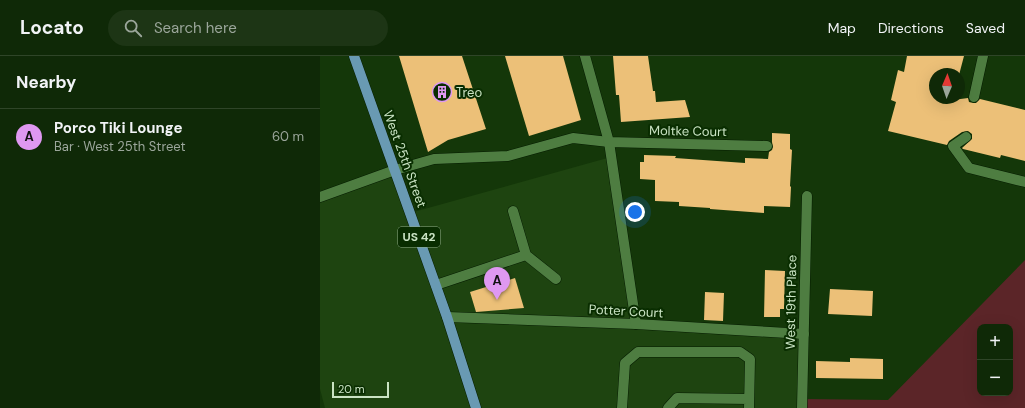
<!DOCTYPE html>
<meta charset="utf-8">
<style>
body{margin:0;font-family:"DM Sans",sans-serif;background:#1d3515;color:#f1f3f6}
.controls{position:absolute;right:12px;bottom:12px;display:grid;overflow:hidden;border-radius:8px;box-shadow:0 4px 16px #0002}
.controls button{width:36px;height:36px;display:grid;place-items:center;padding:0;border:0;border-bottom:1px solid #2f4528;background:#0f2907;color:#f1f3f6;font:20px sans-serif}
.compass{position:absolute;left:609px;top:12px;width:36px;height:36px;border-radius:50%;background:#0f2907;box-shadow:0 4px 16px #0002;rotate:2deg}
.scale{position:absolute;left:12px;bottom:10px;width:57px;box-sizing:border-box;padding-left:4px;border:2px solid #cae3c3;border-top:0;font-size:11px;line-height:14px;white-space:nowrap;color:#cae3c3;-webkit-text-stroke:3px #092d00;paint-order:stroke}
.you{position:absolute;left:315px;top:156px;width:14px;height:14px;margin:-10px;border:3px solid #fff;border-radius:50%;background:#1a73e8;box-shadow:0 0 0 6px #1a73e833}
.badge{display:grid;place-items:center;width:26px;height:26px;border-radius:50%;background:#df98f1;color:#111;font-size:13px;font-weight:700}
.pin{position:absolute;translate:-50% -33px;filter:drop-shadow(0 1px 2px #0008)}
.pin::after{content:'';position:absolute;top:21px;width:14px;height:12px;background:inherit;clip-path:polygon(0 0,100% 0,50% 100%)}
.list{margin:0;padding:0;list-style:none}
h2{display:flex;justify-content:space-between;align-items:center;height:52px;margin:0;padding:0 16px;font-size:17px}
h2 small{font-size:13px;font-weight:400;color:#9ba69b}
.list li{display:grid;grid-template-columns:26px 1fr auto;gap:12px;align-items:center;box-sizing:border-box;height:56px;padding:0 16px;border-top:1px solid #2f4528}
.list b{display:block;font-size:15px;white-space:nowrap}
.list p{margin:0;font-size:13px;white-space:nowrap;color:#9ba69b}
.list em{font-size:13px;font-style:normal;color:#9ba69b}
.icon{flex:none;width:22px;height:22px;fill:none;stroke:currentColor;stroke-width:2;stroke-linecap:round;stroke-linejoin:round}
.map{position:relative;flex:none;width:705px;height:352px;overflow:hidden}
header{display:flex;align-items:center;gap:24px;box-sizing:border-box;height:56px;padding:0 20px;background:#0f2907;border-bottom:1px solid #2f4528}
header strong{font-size:19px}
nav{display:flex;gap:22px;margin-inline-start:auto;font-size:14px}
.search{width:280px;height:36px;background:#1d3515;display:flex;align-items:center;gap:10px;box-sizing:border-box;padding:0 14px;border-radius:22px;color:#9ba69b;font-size:15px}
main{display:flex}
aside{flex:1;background:#0f2907}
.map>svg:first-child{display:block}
.built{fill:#1e4410}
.green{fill:#5b2528;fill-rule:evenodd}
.building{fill:#ecc078}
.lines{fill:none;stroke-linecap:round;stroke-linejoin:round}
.lane-casing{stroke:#051c00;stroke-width:11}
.street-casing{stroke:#051c00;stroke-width:11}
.primary-casing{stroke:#051c00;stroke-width:11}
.lane{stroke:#4e7d41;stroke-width:10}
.street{stroke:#4e7d41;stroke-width:10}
.primary{stroke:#699ab3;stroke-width:10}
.labels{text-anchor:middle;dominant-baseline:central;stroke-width:4;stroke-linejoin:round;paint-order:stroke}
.shield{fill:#092d00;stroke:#90ac88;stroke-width:1}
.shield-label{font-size:12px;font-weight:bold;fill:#cae3c3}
.poi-label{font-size:13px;fill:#cae3c3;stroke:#092d00;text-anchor:start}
.street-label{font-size:13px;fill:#cae3c3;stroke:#092d00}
</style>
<header>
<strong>Locato</strong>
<div class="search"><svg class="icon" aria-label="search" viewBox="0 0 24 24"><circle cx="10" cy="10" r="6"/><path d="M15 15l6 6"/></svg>Search here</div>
<nav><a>Map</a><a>Directions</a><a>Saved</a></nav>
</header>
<main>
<aside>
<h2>Nearby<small></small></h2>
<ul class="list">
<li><span class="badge">A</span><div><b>Porco Tiki Lounge</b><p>Bar · West 25th Street</p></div><em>60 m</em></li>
</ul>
</aside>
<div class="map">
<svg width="705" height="352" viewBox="0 0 705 352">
<rect width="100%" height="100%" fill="#143709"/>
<path class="built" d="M 291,101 L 316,268 L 484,278 L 482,352 L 5,352 L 0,333 L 0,141 L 75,114 L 90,157 Z"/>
<path class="green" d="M 705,204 L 705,352 L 483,352 L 483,343 L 568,344 ZM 660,271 L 690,271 L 690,337 L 660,337 Z"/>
<path class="building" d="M 79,0 L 142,0 L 166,73 L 128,84 L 108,96 Z
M 185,0 L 243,0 L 261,64 L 209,80 Z
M 293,0 L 328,0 L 333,35 L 335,35 L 336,46 L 365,44 L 370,61 L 301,66 L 299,39 L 296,39 Z
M 587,0 L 644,0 L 639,19 L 615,18 L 615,42 L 633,42 L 633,44 L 648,42 L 649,46 L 653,47 L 656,47 L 660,43 L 705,54 L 705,105 L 681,99 L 680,102 L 643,93 L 642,92 L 652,83 L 652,78 L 648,75 L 642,76 L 629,85 L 627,89 L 568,75 L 576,46 L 571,44 L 578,14 L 584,16 Z
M 452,77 L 470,78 L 470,93 L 472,94 L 470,130 L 471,131 L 470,151 L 444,150 L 444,157 L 390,153 L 390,152 L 359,150 L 359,146 L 335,145 L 335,124 L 320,123 L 320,106 L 324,106 L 324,99 L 356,100 L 355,102 L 425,107 L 425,102 L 448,103 L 449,96 L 452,94 L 453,91 L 452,86 Z
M 445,214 L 465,215 L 464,253 L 460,253 L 460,261 L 444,261 Z
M 195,222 L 204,252 L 156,256 L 150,236 Z
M 510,233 L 553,235 L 552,260 L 508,258 Z
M 385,236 L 404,237 L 403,265 L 384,264 Z
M 530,302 L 563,303 L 563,323 L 496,322 L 496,305 L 530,306 Z"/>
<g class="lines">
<g class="lane-casing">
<path id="lane" d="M 654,41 L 663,0
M 646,81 L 633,90 L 649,112 L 705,126
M 75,114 L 114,103 L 188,100 L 253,82 L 289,86
M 206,199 L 236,223
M 116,229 L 206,199 L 193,155
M 127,261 L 316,268 L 484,278
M 302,352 L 305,307 L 318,296 L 420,296 L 430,303 L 429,352
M 348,352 L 357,342 L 429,343"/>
</g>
<g class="street-casing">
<path id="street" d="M 265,0 L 289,86 L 316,268
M 289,86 L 447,90
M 0,141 L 75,114
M 482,352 L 487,140"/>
</g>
<g class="primary-casing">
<path id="primary" d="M 34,0 L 127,261 L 156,352"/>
</g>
<use href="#lane" class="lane"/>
<use href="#street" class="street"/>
<use href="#primary" class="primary"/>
</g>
<defs>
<g id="building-ring" transform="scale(1)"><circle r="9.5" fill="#092d00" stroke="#df98f1" stroke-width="1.5"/><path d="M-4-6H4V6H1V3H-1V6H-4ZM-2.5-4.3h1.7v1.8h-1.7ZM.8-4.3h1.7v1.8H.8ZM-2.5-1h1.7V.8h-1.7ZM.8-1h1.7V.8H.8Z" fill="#df98f1"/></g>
</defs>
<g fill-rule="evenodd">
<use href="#building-ring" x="122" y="36"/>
</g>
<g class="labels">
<rect class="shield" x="78" y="171" width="42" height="20" rx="3"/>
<g class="shield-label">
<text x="99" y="181">US 42</text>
</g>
<g class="poi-label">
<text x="136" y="36">Treo</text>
</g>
<g class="street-label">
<text transform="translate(368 75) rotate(1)">Moltke Court</text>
<text transform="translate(85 103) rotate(70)">West 25th Street</text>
<text transform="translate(471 246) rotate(-89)">West 19th Place</text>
<text transform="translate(306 255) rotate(3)">Potter Court</text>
</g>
</g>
</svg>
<div class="controls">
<button>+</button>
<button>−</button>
</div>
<svg class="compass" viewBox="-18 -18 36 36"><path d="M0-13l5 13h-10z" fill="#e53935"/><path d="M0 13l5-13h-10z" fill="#9ba69b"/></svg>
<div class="scale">20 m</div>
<div class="you"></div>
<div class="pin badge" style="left:177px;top:244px">A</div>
</div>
</main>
